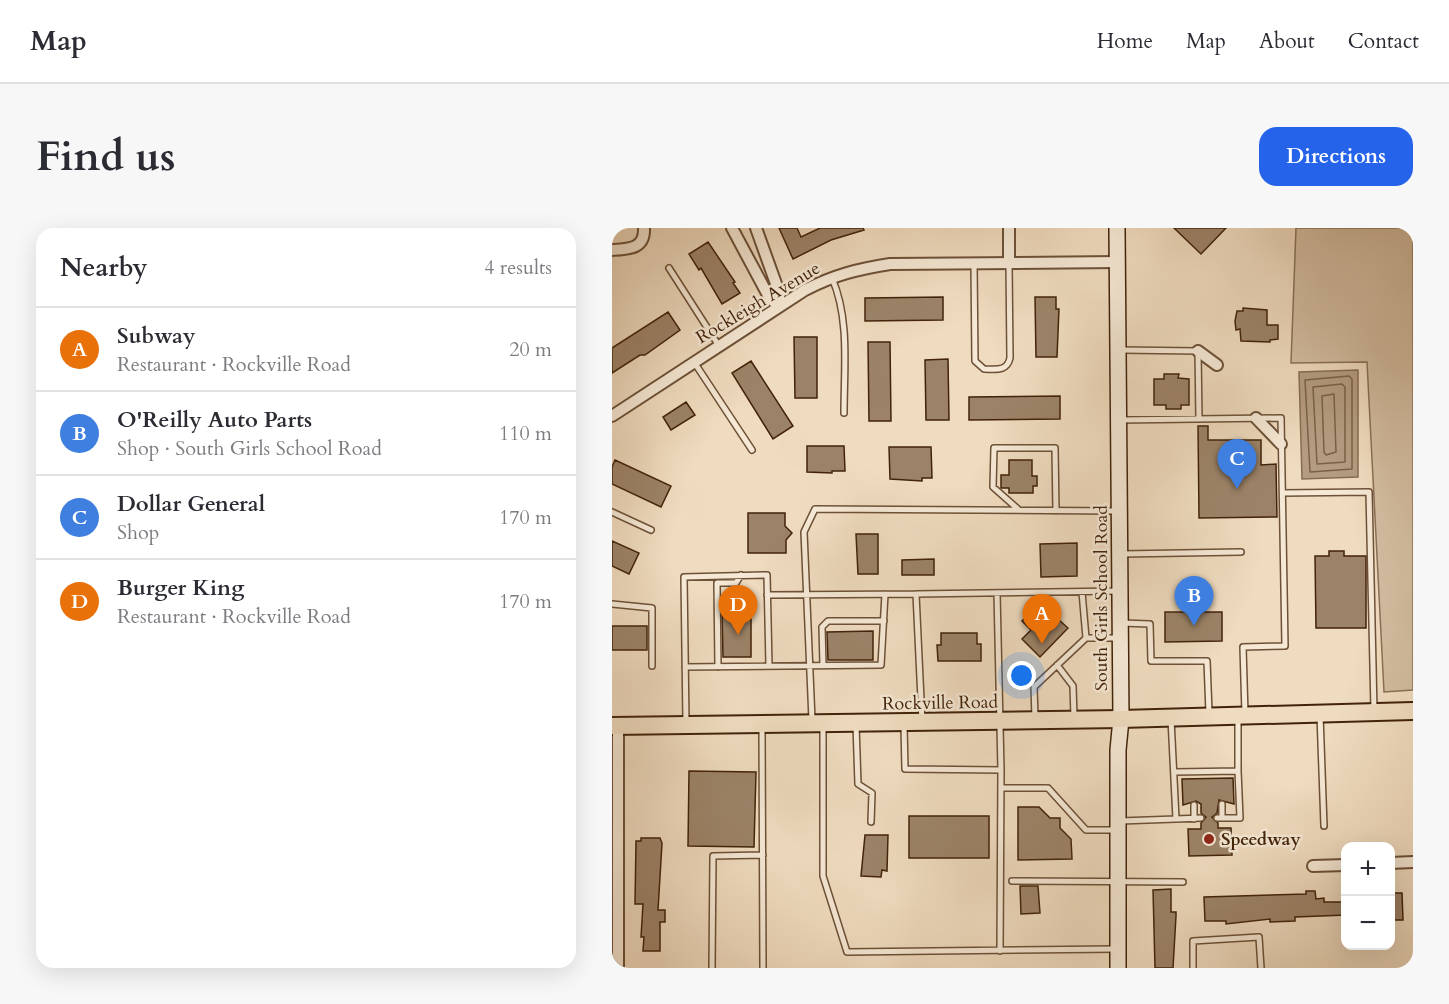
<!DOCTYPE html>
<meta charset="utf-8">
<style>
body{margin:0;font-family:Cardo,serif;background:#f7f7f7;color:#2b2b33}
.controls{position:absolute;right:18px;bottom:18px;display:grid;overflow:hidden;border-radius:12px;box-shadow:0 6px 24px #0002}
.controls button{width:54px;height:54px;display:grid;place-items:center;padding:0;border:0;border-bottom:2px solid #e1e1e2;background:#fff;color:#2b2b33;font:30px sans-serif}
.you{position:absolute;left:410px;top:448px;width:21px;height:21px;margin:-15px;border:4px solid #fff;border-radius:50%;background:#1a73e8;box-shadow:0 0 0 9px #1a73e833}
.badge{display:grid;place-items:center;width:39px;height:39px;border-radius:50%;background:#2563eb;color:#fff;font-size:20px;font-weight:700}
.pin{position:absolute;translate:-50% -50px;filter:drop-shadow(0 2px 3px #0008)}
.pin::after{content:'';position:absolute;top:32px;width:21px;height:18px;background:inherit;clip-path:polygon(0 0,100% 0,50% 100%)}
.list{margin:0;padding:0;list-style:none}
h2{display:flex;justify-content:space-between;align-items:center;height:78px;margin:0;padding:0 24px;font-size:26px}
h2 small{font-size:20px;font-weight:400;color:#7c7c81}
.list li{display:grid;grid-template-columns:39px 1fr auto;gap:18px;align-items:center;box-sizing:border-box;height:84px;padding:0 24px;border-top:2px solid #e1e1e2}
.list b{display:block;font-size:22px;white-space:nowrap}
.list p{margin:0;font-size:20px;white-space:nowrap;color:#7c7c81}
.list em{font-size:20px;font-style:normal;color:#7c7c81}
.map{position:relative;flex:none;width:801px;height:740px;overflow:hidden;border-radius:18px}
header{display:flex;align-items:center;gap:36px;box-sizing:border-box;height:84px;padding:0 30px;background:#fff;border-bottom:2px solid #e1e1e2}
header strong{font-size:28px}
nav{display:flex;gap:33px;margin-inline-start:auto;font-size:21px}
.intro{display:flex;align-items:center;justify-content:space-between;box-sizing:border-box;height:144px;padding:0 36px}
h1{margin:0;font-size:42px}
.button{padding:15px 27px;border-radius:18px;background:#2563eb;color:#fff;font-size:21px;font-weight:700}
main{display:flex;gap:36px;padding:0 36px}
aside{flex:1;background:#fff;border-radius:18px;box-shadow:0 6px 24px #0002}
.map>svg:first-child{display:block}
.green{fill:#d2bca0;stroke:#8a7055;stroke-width:1.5}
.water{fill:#b49c81;stroke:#866c51;stroke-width:1.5}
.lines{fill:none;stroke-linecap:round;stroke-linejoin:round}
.shore{stroke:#7b6046;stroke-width:1.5}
.building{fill:#9c8368;stroke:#42230a;stroke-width:1.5}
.service-casing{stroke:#6d5137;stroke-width:8}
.minor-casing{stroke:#6d5137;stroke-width:14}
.secondary-casing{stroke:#42230a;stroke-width:18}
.primary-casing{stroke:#42230a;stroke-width:20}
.service{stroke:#f5e8d5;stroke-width:5}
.minor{stroke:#f5e8d5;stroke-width:10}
.secondary{stroke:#f5e8d5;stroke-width:15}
.primary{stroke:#efdbbf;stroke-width:16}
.poi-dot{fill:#8f2418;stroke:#f5e8d5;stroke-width:2}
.labels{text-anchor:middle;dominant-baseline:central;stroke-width:5;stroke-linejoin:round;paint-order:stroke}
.street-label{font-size:18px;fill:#42230a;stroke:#f5e8d5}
.poi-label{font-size:18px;font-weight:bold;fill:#42230a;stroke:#f5e8d5;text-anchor:start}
</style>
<header>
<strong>Map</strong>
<nav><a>Home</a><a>Map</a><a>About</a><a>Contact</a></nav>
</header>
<div class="intro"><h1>Find us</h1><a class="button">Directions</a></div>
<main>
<aside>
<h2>Nearby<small>4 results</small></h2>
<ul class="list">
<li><span class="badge" style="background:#e8710a">A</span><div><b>Subway</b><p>Restaurant · Rockville Road</p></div><em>20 m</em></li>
<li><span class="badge" style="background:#3f7fe0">B</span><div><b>O'Reilly Auto Parts</b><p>Shop · South Girls School Road</p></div><em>110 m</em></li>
<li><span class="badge" style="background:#3f7fe0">C</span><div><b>Dollar General</b><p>Shop</p></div><em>170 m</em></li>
<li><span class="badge" style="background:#e8710a">D</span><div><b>Burger King</b><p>Restaurant · Rockville Road</p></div><em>170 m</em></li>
</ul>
</aside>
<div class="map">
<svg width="801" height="740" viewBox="0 0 801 740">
<rect width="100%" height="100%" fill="#efdbbf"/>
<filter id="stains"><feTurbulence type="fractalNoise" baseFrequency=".00333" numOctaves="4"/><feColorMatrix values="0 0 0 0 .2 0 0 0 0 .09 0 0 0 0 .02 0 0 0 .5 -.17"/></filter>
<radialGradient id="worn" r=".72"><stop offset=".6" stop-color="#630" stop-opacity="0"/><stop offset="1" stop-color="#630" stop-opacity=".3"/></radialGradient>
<path class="green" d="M 684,0 L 801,0 L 801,462 L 772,464 L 755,134 L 679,135 Z"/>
<path class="water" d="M 746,142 L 746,249 L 690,251 L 687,144 Z"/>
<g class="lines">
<path class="shore" d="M 737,148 L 740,151 L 740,241 L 698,244 L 693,152 Z
M 730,156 L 733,159 L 733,234 L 705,236 L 701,159 Z
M 722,166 L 724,224 L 714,227 L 712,224 L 710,168 Z"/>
</g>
<path class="building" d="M 167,0 L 185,0 L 189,9 L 208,0 L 251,0 L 252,2 L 219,12 L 181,31 Z
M 562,0 L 614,0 L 589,26 Z
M 96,14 L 123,54 L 121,55 L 128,65 L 110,76 L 89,40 L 87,42 L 77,26 Z
M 331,69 L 331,92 L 253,93 L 253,70 Z
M 423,69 L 444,69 L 444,81 L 447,81 L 445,129 L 424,129 Z
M 631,80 L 655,82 L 655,97 L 666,97 L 666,111 L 658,112 L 658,114 L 629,113 L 628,101 L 624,102 L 623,93 L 625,83 L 631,83 Z
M 56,84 L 68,102 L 33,127 L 28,127 L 0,145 L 0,120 Z
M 182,109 L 205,109 L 205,170 L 183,170 Z
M 256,114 L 278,114 L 279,193 L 257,193 Z
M 336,131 L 337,192 L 314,192 L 313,132 Z
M 139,133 L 181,198 L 161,211 L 120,145 Z
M 552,146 L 567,146 L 566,150 L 577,151 L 577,177 L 569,177 L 569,181 L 554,181 L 554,177 L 542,177 L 542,151 L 552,151 Z
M 448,168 L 448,191 L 357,192 L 357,169 Z
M 74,174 L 83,187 L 59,202 L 51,189 Z
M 586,198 L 596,198 L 596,212 L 649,212 L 649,237 L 664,236 L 665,289 L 587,290 Z
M 195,218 L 232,218 L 233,243 L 220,243 L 220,245 L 195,244 Z
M 277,219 L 319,219 L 320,250 L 310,250 L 310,253 L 278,251 Z
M 3,232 L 59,258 L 49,279 L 0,256 L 0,239 Z
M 397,232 L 420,232 L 420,248 L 425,248 L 425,258 L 421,258 L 421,265 L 397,265 L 397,260 L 389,260 L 389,247 L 397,247 Z
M 136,285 L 173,285 L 173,298 L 180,305 L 174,312 L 174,325 L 136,325 Z
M 244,306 L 266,306 L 266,346 L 246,346 Z
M 0,313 L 27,325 L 17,346 L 0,338 Z
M 465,315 L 465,348 L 429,349 L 428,316 Z
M 717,323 L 732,323 L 732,328 L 754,328 L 754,400 L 704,400 L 703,328 L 717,328 Z
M 322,331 L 322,347 L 290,347 L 290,332 Z
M 428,375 L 456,400 L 428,429 L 410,411 L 419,402 L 410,393 Z
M 553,384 L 610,384 L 610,413 L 553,414 Z
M 110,385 L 139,385 L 139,429 L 111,429 Z
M 0,398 L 35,398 L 35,422 L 0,422 Z
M 261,403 L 261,432 L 216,432 L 215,404 Z
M 329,405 L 365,405 L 365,416 L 369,416 L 369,433 L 326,433 L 325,417 L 329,417 Z
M 77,543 L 144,544 L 142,619 L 76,618 Z
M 621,550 L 622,576 L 607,572 L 605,585 L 600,589 L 606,595 L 606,600 L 619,600 L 620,627 L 577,628 L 576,601 L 589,601 L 589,595 L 594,589 L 589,585 L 589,576 L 584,573 L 571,577 L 570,551 Z
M 406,579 L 427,579 L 438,590 L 448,590 L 448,600 L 459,611 L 460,631 L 406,632 Z
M 297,588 L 377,588 L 377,630 L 297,630 Z
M 253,607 L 276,607 L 275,643 L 270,642 L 269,649 L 249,648 Z
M 29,610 L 48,610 L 50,615 L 46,682 L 53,682 L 53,694 L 48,694 L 48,723 L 31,723 L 32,709 L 29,709 L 31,676 L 23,676 L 24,613 L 29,613 Z
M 408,658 L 426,658 L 428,685 L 409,686 Z
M 559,661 L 559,684 L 564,684 L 564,688 L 561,740 L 543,740 L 541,662 Z
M 694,663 L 703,663 L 704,671 L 712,670 L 712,674 L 734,674 L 734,687 L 683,689 L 683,693 L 658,694 L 658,691 L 614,696 L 614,693 L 593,693 L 592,669 L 694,666 Z
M 781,665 L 790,665 L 791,692 L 778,692 Z"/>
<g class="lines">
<g class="service-casing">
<path id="service" d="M 362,36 L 363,133 L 372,141 C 383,141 395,144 398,130 L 397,36
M 57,40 L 107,118
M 220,50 C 238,91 232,141 232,185
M 508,122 L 586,123 L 587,191
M 82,134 L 140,222
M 508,192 L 669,190 L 673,418 L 631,419 L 633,486
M 671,265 L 757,264 L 762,482
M 407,282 L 381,259 L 382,220 L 443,220 L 444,283
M 0,284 L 39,302
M 510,326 L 629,324
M 155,367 L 304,366
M 0,376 L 40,380 L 40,438
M 510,395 L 538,396 L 539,433 L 595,433 L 597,485
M 474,410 L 508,410
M 211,437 L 210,399 L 216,393 L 272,393
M 445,437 L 461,458 L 462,489
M 73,439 L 269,437 L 273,366
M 106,439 L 105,355 L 124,355 L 129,347
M 708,487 L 712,598
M 423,490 L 422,459 L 474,410 L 470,364
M 200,492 L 192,304 L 203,281 L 505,283
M 310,493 L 304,366 L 508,363
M 74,495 L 72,349 L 155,347 L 157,438
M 244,497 L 246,556 L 260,565 L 259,594
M 292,497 L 293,541 L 389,542 L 385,365
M 211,498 L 211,648 L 235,724 L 503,721
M 150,499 L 151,740
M 563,544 L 626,543 L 626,491
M 389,560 L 436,560 L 474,602 L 504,602
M 610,576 L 610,590
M 582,577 L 582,591
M 605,590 L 628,590 L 626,543
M 564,591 L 589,590
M 508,593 L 564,591 L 559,491
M 400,653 L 571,654
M 388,723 L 389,542
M 100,740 L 101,628 L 151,627
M 581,740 L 581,713 L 647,709 L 649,740"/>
</g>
<g class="minor-casing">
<path id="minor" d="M 120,0 L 157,69 L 167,79
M 144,0 L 167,64 L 167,79
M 397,0 L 397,36
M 0,22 C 17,21 33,21 32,0
M 586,123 L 605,137
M 0,188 L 193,62 C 222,47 246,41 278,36 L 506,34
M 644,190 L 669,216
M 6,498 L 6,740
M 778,635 L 801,634
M 701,638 L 734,637"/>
</g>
<g class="secondary-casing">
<path id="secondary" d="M 505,0 L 509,491 L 506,522 L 506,740"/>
</g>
<g class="primary-casing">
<path id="primary" d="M 0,498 L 509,491 L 801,483"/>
</g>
<use href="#service" class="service"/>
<use href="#minor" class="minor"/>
<use href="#secondary" class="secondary"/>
<use href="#primary" class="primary"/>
</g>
<circle class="poi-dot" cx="597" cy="611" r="6"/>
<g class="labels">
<g class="street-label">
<text transform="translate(146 75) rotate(-31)">Rockleigh Avenue</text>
<text transform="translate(489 370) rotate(-90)">South Girls School Road</text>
<text transform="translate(328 475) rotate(-1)">Rockville Road</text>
</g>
<g class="poi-label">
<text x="609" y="611">Speedway</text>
</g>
</g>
<rect width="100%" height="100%" filter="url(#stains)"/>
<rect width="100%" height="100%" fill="url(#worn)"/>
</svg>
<div class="controls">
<button>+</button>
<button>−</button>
</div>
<div class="you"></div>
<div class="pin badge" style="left:430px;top:416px;background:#e8710a">A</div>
<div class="pin badge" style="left:582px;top:398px;background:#3f7fe0">B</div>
<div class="pin badge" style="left:625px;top:261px;background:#3f7fe0">C</div>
<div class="pin badge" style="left:126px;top:407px;background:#e8710a">D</div>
</div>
</main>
